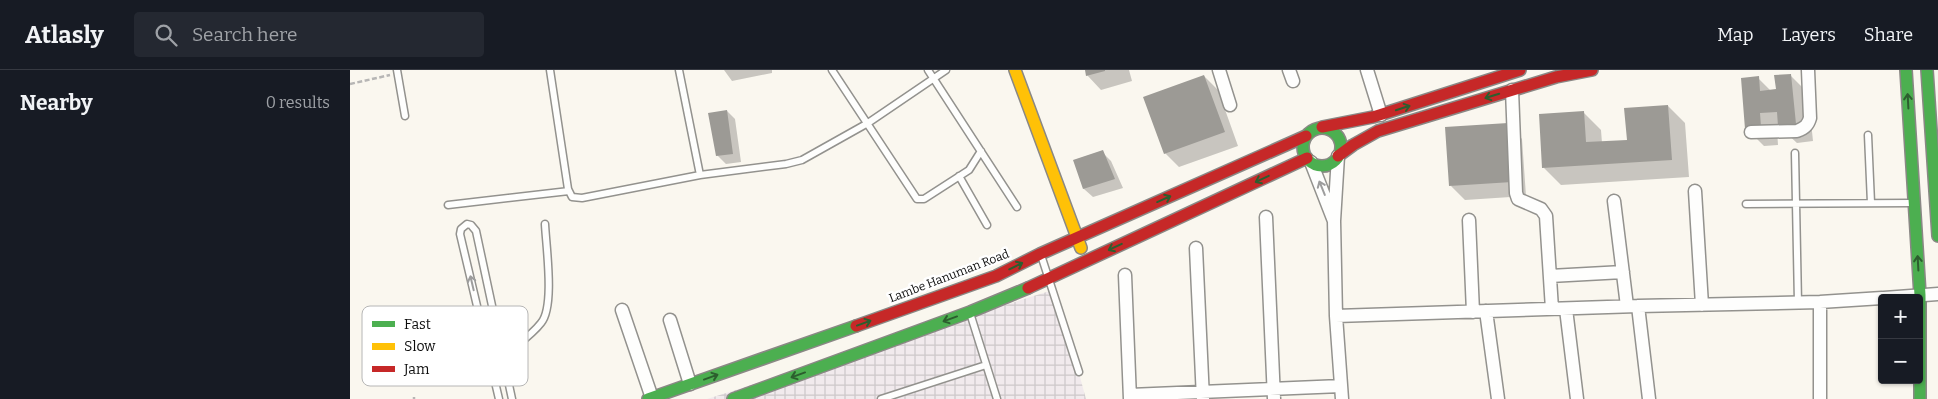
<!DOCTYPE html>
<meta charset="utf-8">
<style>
body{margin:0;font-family:Bitter,serif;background:#242831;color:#f1f3f6}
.controls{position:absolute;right:15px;bottom:15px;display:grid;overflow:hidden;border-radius:5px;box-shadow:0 1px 4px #0004}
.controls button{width:45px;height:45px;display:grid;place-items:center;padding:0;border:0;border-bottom:1px solid #363941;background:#171b24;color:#f1f3f6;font:25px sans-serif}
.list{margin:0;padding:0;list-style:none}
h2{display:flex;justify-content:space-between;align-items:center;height:65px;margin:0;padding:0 20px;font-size:21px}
h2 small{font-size:16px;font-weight:400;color:#9ea1a6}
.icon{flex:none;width:28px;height:28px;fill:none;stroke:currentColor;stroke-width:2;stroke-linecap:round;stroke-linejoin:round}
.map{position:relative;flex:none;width:1588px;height:329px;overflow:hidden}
header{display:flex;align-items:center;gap:30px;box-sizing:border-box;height:70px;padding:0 25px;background:#171b24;border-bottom:1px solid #363941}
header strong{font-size:24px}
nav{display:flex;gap:28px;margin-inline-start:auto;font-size:18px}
.search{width:350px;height:45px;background:#242831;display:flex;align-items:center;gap:12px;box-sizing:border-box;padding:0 18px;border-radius:5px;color:#9ea1a6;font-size:19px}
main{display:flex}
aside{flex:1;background:#171b24}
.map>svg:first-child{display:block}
.industrial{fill:url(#industrial-grid)}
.shadow{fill:#0003}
.building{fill:#9c9a95}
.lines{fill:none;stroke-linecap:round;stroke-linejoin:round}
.lane-casing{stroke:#93928e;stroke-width:9}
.street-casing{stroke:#93928e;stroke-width:15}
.fast-casing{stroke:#8a8885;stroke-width:14}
.slow-casing{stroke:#8a8885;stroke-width:14}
.jam-casing{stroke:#8a8885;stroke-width:14}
.path{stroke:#b7b6b5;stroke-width:2.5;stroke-dasharray:5 2.5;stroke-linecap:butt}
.lane{stroke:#fefefd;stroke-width:6}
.street{stroke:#fefefd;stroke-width:12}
.fast{stroke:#4caf50;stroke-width:11}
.slow{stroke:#ffc107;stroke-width:11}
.jam{stroke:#c62828;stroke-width:11}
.oneway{stroke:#2c5e2e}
.oneway2{stroke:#9d9d9d}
.labels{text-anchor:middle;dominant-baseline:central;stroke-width:5;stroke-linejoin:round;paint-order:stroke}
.street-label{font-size:12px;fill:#0c0c0c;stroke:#fff}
.key{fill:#fff;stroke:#b6b6b6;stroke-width:1}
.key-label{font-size:14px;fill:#0c0c0c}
</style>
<header>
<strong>Atlasly</strong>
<div class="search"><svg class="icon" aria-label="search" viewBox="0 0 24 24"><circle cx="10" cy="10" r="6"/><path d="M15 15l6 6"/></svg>Search here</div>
<nav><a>Map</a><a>Layers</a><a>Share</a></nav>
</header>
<main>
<aside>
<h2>Nearby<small>0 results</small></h2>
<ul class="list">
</ul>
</aside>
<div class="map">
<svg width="1588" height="329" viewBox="0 0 1588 329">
<defs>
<pattern id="industrial-grid" width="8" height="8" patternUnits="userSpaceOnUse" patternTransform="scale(1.25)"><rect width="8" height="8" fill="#f1eaed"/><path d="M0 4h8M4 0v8" fill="none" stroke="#cdc8ca"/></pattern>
</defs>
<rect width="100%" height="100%" fill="#faf7ef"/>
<path class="industrial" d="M 706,219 L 736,329 L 357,329 Z"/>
<path class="shadow" d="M 374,0 L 422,0 L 422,3 L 382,11 Z
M 736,0 L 779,0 L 782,11 L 751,20 L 737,5 Z
M 1440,5 L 1458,23 L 1463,71 L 1447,73 L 1433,60 L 1427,60 L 1428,75 L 1414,76 L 1397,59 L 1408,8 L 1421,21 L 1427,20 Z
M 854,6 L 868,20 L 888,76 L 829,97 L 815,83 Z
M 1318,36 L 1335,53 L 1339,107 L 1211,115 L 1194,98 L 1233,42 L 1251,60 L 1252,73 L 1278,71 Z
M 377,41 L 385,49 L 391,92 L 376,94 L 367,85 Z
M 1158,54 L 1172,69 L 1176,126 L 1115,130 L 1101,116 Z
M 752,82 L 761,91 L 773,118 L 743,127 L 734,119 L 725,91 Z
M 1537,310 L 1569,310 L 1574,314 L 1540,313 Z"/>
<path class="building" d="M 735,0 L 755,0 L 755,1 L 736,6 Z
M 1441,4 L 1446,54 L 1428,56 L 1427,42 L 1410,43 L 1411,57 L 1395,59 L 1391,8 L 1409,6 L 1410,21 L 1426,19 L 1424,5 Z
M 854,5 L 875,62 L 814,84 L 793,27 Z
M 1318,35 L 1322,90 L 1192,98 L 1189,44 L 1234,41 L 1236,72 L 1277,70 L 1274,38 Z
M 377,40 L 383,84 L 366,86 L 358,43 Z
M 1158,53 L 1162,112 L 1099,116 L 1095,57 Z
M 753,80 L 765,109 L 733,119 L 723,90 Z
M 1529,242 L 1532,242 L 1532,303 L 1528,303 Z"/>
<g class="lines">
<g class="lane-casing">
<path id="lane" d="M 47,0 L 55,46
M 200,0 L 218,119 L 222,127 L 232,128 L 350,105 L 436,94 L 452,90 L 518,53 L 596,0
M 329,0 L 350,105
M 482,0 L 567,129 L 574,129 L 619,100 L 631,81
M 578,0 L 667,137
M 1518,65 L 1521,133
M 1445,83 L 1448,233
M 609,106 L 637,155
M 1396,134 L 1562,133
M 98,135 L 219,121
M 691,185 L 729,302
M 620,243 L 647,329
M 153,287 C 165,276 181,266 191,253 C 205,237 196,176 195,154
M 149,329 L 110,164 L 111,159 L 117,154 L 121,155 L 126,161 L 162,329
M 531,329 L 636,295"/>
</g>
<g class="street-casing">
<path id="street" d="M 869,0 L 880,35
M 939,0 L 943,11
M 1017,0 L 1031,45
M 1162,20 L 1166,123 L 1168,129 L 1191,139 L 1196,146 L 1202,239
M 1401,62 L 1447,61 C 1455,58 1458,55 1460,48 L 1458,0
M 961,92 L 984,151 L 988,86
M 1345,121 L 1352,235
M 1264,131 L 1277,236
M 916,147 L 924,329
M 1119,150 L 1123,242
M 984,151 L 986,246 L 992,329
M 846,178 L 853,329
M 775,205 L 780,329
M 1200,206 L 1273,202
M 1534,228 L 1588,224
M 1470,232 L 1470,329
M 1288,236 L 1299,329
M 1216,239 L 1227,329
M 272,240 L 302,328
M 1136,241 L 1148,329
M 986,246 L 1288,236 L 1470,232 L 1532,228
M 320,250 L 340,314
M 780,325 L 991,316"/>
</g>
<g class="fast-casing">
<path id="fast" d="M 1556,0 L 1570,225 L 1570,329
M 1577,0 L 1588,166
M953 77a19 19 0 1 1 38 0a19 19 0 1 1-38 0Z
M 298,329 L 506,256
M 383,329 L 620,242 L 678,218"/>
</g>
<g class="slow-casing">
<path id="slow" d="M 665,0 L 731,178"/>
</g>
<g class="jam-casing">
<path id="jam" d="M 972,57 L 1023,47 L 1170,0
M 988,86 L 1003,75 L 1028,61 L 1206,7 L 1242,0
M 678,218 L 957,88
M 506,256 L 646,206 L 690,184 L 956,66"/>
</g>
<path class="path" d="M 0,14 L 40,5
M 64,327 L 64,329"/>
<use href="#lane" class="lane"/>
<use href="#street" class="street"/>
<use href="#fast" class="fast"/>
<use href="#slow" class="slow"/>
<use href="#jam" class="jam"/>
</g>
<defs><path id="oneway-shaft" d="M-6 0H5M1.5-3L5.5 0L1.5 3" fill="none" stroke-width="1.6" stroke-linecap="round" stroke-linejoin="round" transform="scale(1.25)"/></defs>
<g class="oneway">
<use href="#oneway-shaft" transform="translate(1142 26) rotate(163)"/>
<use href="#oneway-shaft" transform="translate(1558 31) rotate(-93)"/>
<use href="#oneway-shaft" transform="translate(1053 38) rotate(-18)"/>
<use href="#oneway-shaft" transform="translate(912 109) rotate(155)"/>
<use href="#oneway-shaft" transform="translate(814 129) rotate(-24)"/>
<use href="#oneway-shaft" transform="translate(765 177) rotate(155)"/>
<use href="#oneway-shaft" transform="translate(1568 193) rotate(-93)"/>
<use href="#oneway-shaft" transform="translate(666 196) rotate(-26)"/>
<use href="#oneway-shaft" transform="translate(600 249) rotate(160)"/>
<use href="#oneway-shaft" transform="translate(514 253) rotate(-20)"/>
<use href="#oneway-shaft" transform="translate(448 305) rotate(160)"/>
<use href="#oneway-shaft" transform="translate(361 307) rotate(-20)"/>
</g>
<g class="oneway2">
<use href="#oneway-shaft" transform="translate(972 118) rotate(-112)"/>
<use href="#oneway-shaft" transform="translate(122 213) rotate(-103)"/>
</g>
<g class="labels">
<g class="street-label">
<text transform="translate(599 206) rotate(-21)">Lambe Hanuman Road</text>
</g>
</g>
<rect x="12" y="236" width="166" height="80" rx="8" class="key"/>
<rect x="22" y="251" width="23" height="6" fill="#4caf50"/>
<rect x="22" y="273" width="23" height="7" fill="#ffc107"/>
<rect x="22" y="296" width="23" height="6" fill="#c62828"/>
<g class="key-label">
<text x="54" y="259">Fast</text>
<text x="54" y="281">Slow</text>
<text x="54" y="304">Jam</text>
</g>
</svg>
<div class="controls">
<button>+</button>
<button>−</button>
</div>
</div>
</main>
